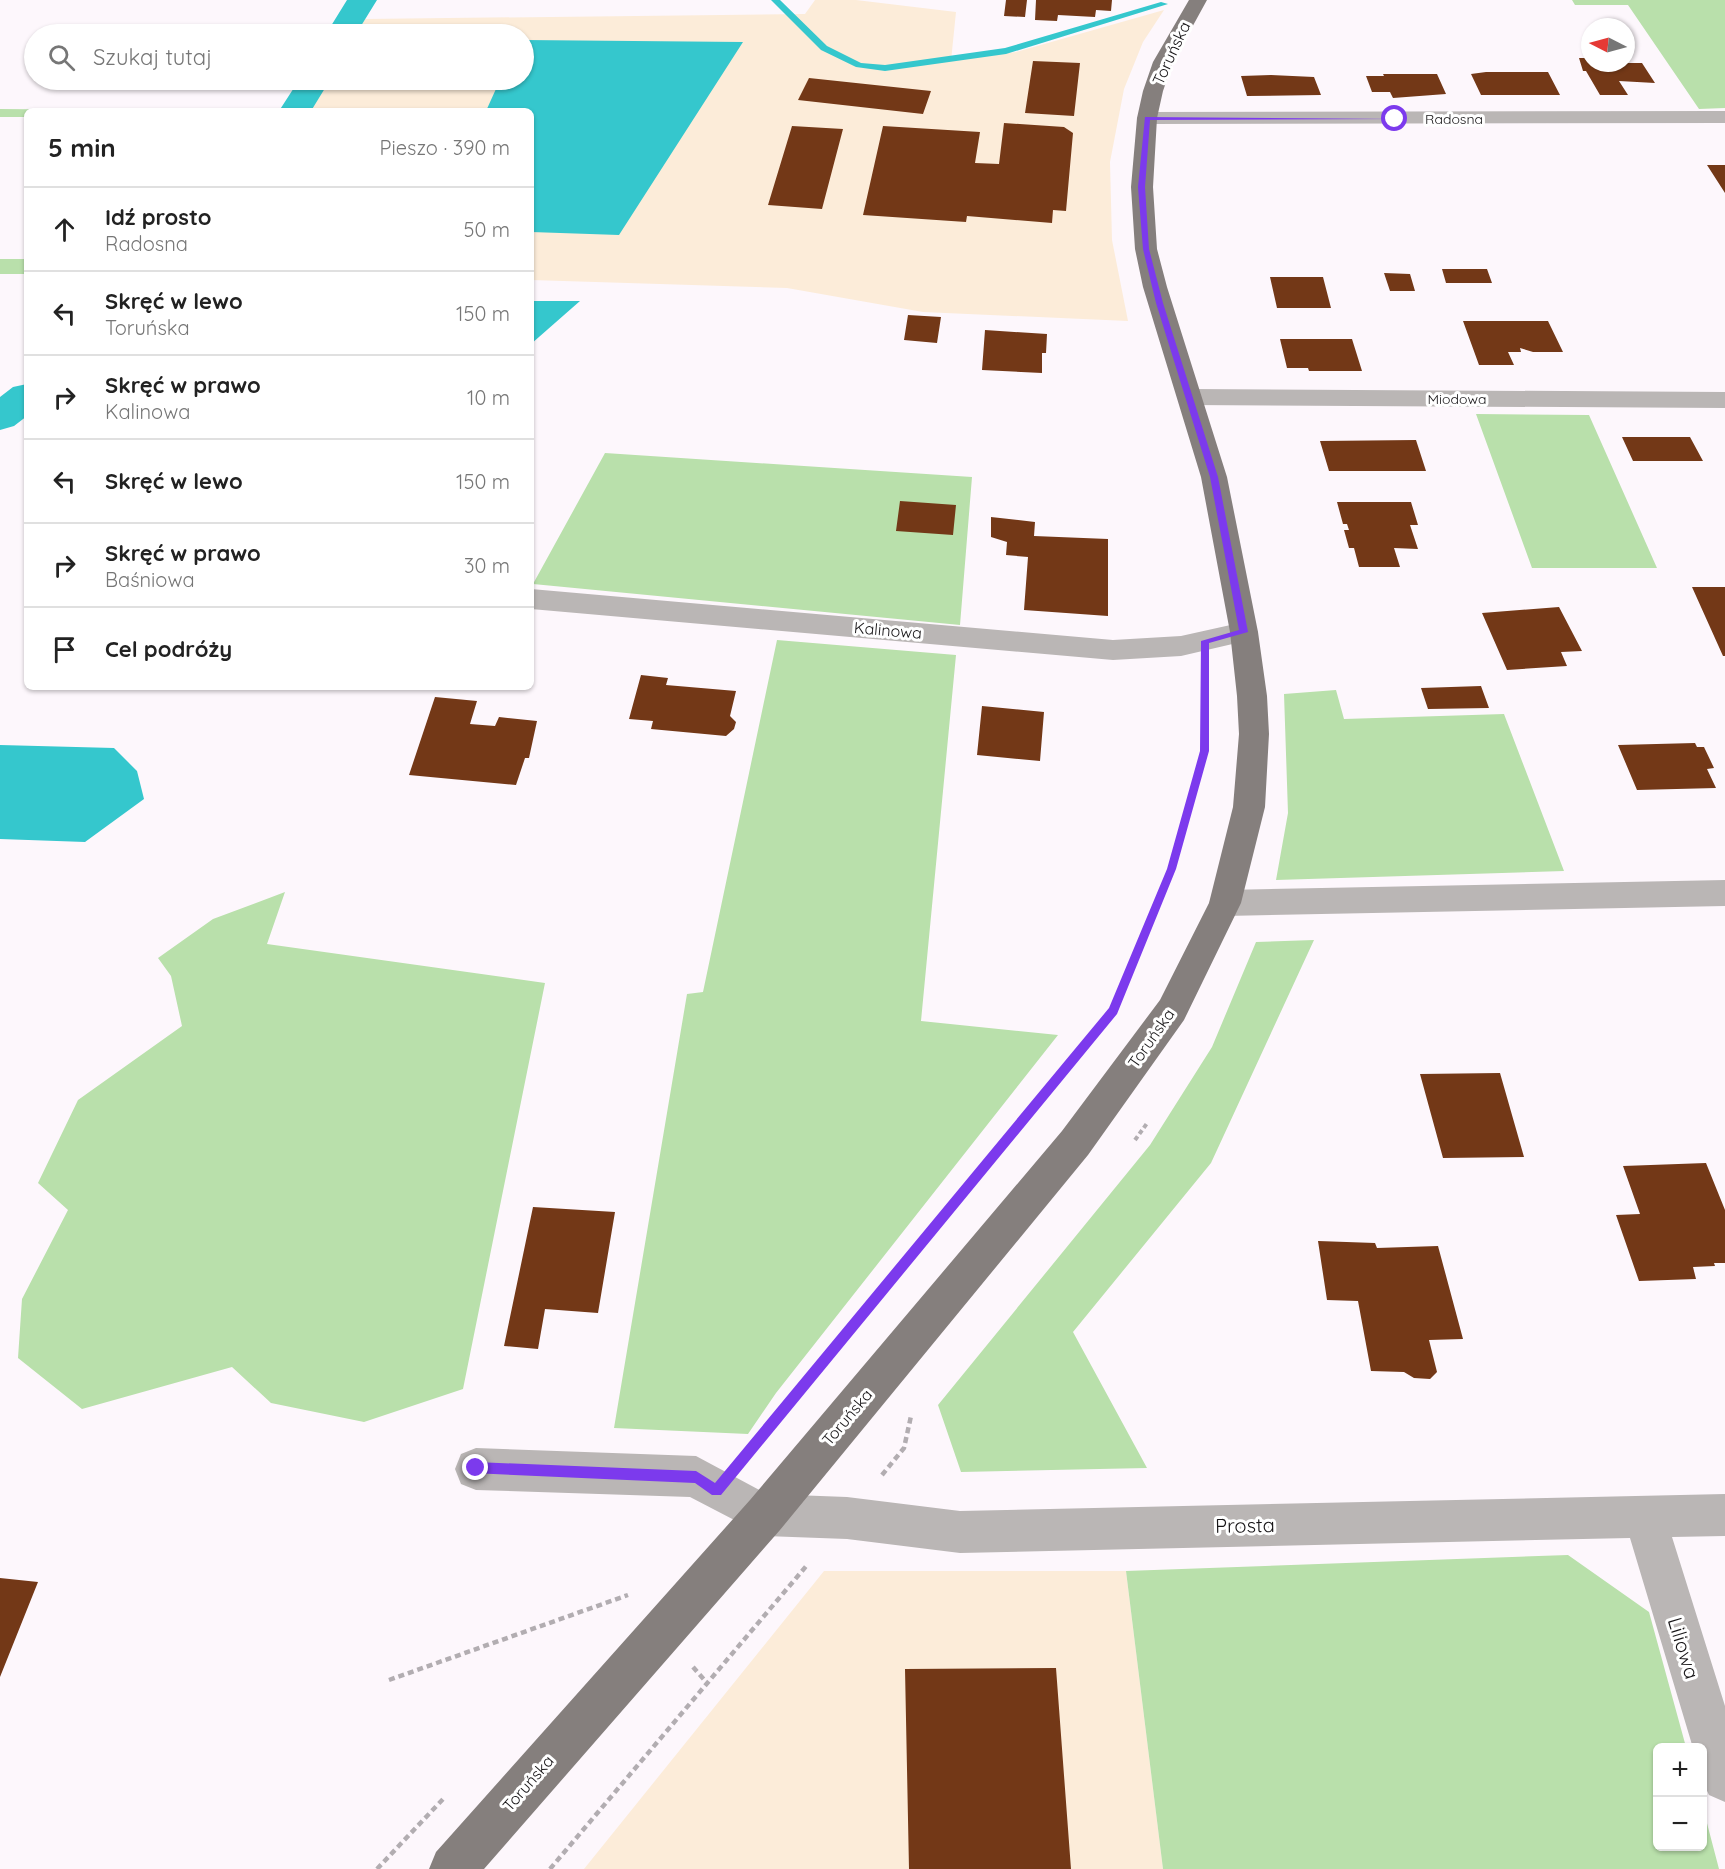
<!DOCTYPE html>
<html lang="pl">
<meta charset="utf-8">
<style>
body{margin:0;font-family:Quicksand,sans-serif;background:#f6f6f6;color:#222}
.controls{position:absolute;right:18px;bottom:18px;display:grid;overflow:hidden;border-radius:9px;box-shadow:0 2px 4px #0004}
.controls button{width:54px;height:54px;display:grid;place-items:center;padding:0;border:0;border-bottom:2px solid #e0e0e0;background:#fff;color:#222;font:30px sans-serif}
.compass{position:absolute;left:1581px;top:18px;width:54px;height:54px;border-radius:50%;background:#fff;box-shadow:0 2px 4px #0004;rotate:276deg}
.stop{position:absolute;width:18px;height:18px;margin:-14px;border:4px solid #7c3aed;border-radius:50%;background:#fff}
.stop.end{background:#7c3aed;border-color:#fff;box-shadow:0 2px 6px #0008}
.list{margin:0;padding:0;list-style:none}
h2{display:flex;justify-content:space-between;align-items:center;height:78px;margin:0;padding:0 24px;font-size:26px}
h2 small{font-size:20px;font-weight:400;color:#767676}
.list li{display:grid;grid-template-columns:39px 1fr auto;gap:18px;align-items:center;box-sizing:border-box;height:84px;padding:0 24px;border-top:2px solid #e0e0e0}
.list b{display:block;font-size:22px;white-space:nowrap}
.list p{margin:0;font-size:20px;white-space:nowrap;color:#767676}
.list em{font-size:20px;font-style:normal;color:#767676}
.icon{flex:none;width:33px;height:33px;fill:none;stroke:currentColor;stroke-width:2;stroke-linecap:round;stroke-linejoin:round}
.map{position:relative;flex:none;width:1725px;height:1869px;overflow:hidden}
.search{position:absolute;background:#fff;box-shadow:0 2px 4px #0004;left:24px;top:24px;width:510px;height:66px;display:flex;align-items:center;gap:15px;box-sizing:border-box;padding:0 21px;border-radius:33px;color:#767676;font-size:22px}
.panel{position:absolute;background:#fff;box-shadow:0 2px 4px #0004;left:24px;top:108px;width:510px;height:582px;border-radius:9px}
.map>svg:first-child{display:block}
.industrial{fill:#fcecd9}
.green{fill:#b9e0ab}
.water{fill:#35c7cd}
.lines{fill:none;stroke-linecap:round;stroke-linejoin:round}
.stream{fill:#35c7cd;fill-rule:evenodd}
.canal{fill:#35c7cd;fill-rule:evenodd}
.building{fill:#733817}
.path-far2{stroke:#b2adb1;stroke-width:3;stroke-dasharray:4 2;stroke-linecap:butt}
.path-far1{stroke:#b2adb1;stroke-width:4;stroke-dasharray:4.5 3;stroke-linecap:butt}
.path{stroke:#b2adb1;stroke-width:4.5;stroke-dasharray:6 4;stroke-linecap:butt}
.minor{fill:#bab6b5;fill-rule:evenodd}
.major{fill:#857f7d;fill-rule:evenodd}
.route{fill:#7c3aed}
.labels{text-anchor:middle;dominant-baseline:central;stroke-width:6;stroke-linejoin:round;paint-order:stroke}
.far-street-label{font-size:14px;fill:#171517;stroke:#fff}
.street-label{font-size:16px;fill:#171517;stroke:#fff}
.near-street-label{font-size:20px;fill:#171517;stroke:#fff}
</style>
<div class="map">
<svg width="1725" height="1869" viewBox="0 0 1725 1869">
<rect width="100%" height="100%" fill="#fdf7fc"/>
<path class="industrial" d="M 815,0 L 856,0 L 956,12 L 951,61 L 1016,52 L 1164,10 L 1143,42 L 1124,89 L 1110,162 L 1112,240 L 1128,321 L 923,312 L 787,288 L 531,280 L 531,111 L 309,111 L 328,80 L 524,80 L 524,34 L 355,34 L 365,19 L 805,14 Z
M 824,1571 L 1126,1571 L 1163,1869 L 584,1869 Z"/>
<path class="green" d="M 1572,0 L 1725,0 L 1725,108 L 1699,109 L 1628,5 L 1575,5 Z
M 0,109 L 249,111 L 27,111 L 27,117 L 0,117 Z
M 0,259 L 27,259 L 27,274 L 0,274 Z
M 1476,414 L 1589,415 L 1657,568 L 1532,568 Z
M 605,453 L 972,477 L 960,625 L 533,584 Z
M 777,640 L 956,655 L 921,1021 L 1058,1035 L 776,1393 L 748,1434 L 614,1428 L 687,994 L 703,992 Z
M 1336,690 L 1344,719 L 1504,714 L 1564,871 L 1276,880 L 1288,813 L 1284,694 Z
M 285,892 L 267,944 L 545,983 L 463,1389 L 364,1422 L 271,1403 L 232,1367 L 82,1409 L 18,1358 L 22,1299 L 68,1210 L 38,1183 L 78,1100 L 182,1026 L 171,976 L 158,958 L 213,919 Z
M 1314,940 L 1211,1163 L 1073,1332 L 1147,1468 L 961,1472 L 938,1405 L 1150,1145 L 1212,1047 L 1256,942 Z
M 1568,1555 L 1649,1612 L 1686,1747 L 1658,1748 L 1658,1846 L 1702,1846 L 1703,1808 L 1719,1869 L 1163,1869 L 1126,1571 Z"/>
<path class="water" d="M 524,40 L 743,42 L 619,235 L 531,232 L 531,111 L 486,111 L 500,80 L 524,80 Z
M 531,301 L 580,301 L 531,344 Z
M 0,745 L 114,748 L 137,771 L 144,799 L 85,842 L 0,839 Z"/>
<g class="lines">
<path class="stream" d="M 771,0 L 780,0 L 827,46 L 861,63 L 885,65 L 1005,48 L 1161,2 L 1168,4 L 1006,54 L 885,71 L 856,67 L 821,50 Z"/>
<path class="canal" d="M 347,0 L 377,0 L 356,34 L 326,34 Z
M 299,80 L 330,80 L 311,111 L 279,111 Z
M 27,384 L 27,416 L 14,426 L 0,430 L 0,397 L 13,387 Z"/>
</g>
<path class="building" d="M 1006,0 L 1027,0 L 1025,17 L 1004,16 Z
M 1036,0 L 1112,0 L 1111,11 L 1096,10 L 1095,17 L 1058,15 L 1057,21 L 1035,20 Z
M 1579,58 L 1590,58 L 1590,63 L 1642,63 L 1655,83 L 1619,81 L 1628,95 L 1600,95 L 1586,71 L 1583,71 Z
M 1033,61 L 1080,63 L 1074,116 L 1025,113 Z
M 1486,72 L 1548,72 L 1560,95 L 1481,95 L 1471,74 Z
M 1383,74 L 1437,74 L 1446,94 L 1393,98 L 1390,92 L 1372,92 L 1366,76 L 1384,76 Z
M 1271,75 L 1314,77 L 1321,95 L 1247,96 L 1241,76 Z
M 809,78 L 931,91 L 923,114 L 798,100 Z
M 1004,123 L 1064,127 L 1073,133 L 1066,211 L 1053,210 L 1052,223 L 967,216 L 966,222 L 863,215 L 883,126 L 980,132 L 975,163 L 999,164 Z
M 792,126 L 843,129 L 822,209 L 768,205 Z
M 1707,165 L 1725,165 L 1725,193 Z
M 1442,269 L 1487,269 L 1492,283 L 1446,283 Z
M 1384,273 L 1410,274 L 1415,291 L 1390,291 Z
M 1270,277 L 1323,277 L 1331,308 L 1277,308 Z
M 908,315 L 941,317 L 937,343 L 904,340 Z
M 1463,321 L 1548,321 L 1563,352 L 1533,352 L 1520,348 L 1521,352 L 1508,352 L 1514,365 L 1479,365 Z
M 985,330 L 1047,334 L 1046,353 L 1042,353 L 1042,373 L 982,370 Z
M 1280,339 L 1352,339 L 1362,371 L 1309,371 L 1308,368 L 1287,368 Z
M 1622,437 L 1690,437 L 1703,461 L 1633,461 Z
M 1416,440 L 1426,471 L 1329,471 L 1320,441 Z
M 900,501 L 956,505 L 953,535 L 896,531 Z
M 1337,502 L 1411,502 L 1418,525 L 1410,525 L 1418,549 L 1394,548 L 1400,567 L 1359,567 L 1354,548 L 1349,548 L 1344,530 L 1349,530 L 1347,524 L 1343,524 Z
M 991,517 L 1035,522 L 1034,536 L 1108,539 L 1108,616 L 1024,610 L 1028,557 L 1006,555 L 1007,542 L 991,537 Z
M 1692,587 L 1725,587 L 1725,656 L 1723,656 Z
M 1559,607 L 1582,651 L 1561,652 L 1567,666 L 1507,670 L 1482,613 Z
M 641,675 L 668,678 L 666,685 L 736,691 L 730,716 L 736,722 L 734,729 L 726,736 L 651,729 L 653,721 L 629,719 Z
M 1481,686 L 1489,708 L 1428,709 L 1421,688 Z
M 435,697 L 477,701 L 470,724 L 495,726 L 499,717 L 537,721 L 529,758 L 525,758 L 516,785 L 409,775 Z
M 982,706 L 1044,712 L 1040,761 L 977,755 Z
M 1695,743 L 1697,747 L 1704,747 L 1714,768 L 1707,769 L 1716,788 L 1637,790 L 1618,745 Z
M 1500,1073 L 1524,1157 L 1443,1158 L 1420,1074 Z
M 1706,1163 L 1725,1210 L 1725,1263 L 1714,1263 L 1715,1266 L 1693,1267 L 1696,1279 L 1639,1281 L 1616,1215 L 1640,1214 L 1623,1166 Z
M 533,1207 L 615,1212 L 598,1313 L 545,1309 L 538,1349 L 504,1346 Z
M 1318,1241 L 1375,1243 L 1377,1248 L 1438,1246 L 1463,1339 L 1429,1340 L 1437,1372 L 1430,1379 L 1414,1378 L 1404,1372 L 1371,1371 L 1358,1301 L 1327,1300 Z
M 0,1578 L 38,1582 L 0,1677 Z
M 1056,1668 L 1071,1869 L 909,1869 L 905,1669 Z"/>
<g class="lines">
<path class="path-far2" d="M 1204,721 L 1205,678"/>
<path class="path-far1" d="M 1135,1140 L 1148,1122
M 934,1228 L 1113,1011 L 1171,869 L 1204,751 L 1204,719"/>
<path class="path" d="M 748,1453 L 935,1227
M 882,1475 L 904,1448 L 911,1416
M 693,1667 L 707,1683
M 389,1680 L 628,1595
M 377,1869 L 444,1798
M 550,1869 L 808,1564"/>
<path class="minor" d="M 1725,111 L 1725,123 L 1147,124 L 1140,122 L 1137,118 L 1140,114 L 1147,112 Z
M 1190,389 L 1725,392 L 1725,408 L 1190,405 L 1181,402 L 1178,397 L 1181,392 Z
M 531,589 L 1113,640 L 1181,636 L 1244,622 L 1254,625 L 1258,632 L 1254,639 L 1181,656 L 1113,660 L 531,609 Z
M 1725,880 L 1725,906 L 1225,916 L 1214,912 L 1209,903 L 1214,894 L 1225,890 Z
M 476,1448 L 696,1456 L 767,1494 L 847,1497 L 960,1511 L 1725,1494 L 1725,1536 L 1672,1537 L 1725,1706 L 1725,1802 L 1709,1795 L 1702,1780 L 1702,1748 L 1693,1748 L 1630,1538 L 960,1553 L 847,1539 L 765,1536 L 690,1497 L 476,1490 L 461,1484 L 455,1469 L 461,1454 Z"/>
<path class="major" d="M 1189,0 L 1207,0 L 1173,62 L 1163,91 L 1157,118 L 1153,187 L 1157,249 L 1167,287 L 1227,477 L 1258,632 L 1267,696 L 1269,734 L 1265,807 L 1241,903 L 1184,1020 L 1088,1155 L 780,1530 L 484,1869 L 429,1869 L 436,1852 L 750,1500 L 1062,1131 L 1160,1000 L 1209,903 L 1233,807 L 1239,734 L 1237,696 L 1230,632 L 1201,477 L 1143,287 L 1135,249 L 1131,187 L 1137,118 L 1143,91 L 1153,62 Z"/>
</g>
<path class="route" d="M 1145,117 L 1398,119 L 1150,120 L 1145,187 L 1149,249 L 1163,303 L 1218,477 L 1248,632 L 1209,643 L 1209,751 L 1176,869 L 1117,1014 L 721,1495 L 712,1495 L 695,1483 L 471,1473 L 471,1464 L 476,1462 L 696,1471 L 715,1483 L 1109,1008 L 1167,869 L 1200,751 L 1201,641 L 1239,630 L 1210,477 L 1156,303 L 1143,249 L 1138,187 Z"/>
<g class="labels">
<g class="far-street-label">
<text x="1454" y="119">Radosna</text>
<text x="1457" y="399">Miodowa</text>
</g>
<g class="street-label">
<text transform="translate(1171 53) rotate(-65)">Toruńska</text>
<text transform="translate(888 630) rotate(5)">Kalinowa</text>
<text transform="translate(1151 1038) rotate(-55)">Toruńska</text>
<text transform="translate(847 1417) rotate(-50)">Toruńska</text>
<text transform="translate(528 1783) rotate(-49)">Toruńska</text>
</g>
<g class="near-street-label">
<text transform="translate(1245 1525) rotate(-1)">Prosta</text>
<text transform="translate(1684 1648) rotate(73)">Liliowa</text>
</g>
</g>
</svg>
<div class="controls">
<button>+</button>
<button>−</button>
</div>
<svg class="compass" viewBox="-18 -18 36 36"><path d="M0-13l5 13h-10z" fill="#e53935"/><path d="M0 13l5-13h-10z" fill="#767676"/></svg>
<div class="stop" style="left:1395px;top:119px"></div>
<div class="stop end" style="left:476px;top:1468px"></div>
<div class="search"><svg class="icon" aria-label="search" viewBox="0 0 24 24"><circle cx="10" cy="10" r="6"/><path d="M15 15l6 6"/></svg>Szukaj tutaj</div>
<section class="panel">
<h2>5 min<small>Pieszo · 390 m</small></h2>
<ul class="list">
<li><svg class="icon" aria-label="ahead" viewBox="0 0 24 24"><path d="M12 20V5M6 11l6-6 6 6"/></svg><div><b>Idź prosto</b><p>Radosna</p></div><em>50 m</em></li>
<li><svg class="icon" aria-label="left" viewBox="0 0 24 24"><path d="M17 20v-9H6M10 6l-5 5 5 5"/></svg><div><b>Skręć w lewo</b><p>Toruńska</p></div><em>150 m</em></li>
<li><svg class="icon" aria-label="right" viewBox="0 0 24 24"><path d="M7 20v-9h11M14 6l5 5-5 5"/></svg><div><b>Skręć w prawo</b><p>Kalinowa</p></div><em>10 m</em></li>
<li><svg class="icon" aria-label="left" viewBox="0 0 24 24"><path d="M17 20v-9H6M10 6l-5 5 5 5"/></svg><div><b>Skręć w lewo</b></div><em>150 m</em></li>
<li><svg class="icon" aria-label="right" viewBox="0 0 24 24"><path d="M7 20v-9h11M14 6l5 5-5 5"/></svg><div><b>Skręć w prawo</b><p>Baśniowa</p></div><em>30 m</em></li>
<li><svg class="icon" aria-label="arrive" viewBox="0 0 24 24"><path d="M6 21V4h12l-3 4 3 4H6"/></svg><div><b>Cel podróży</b></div></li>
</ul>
</section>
</div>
